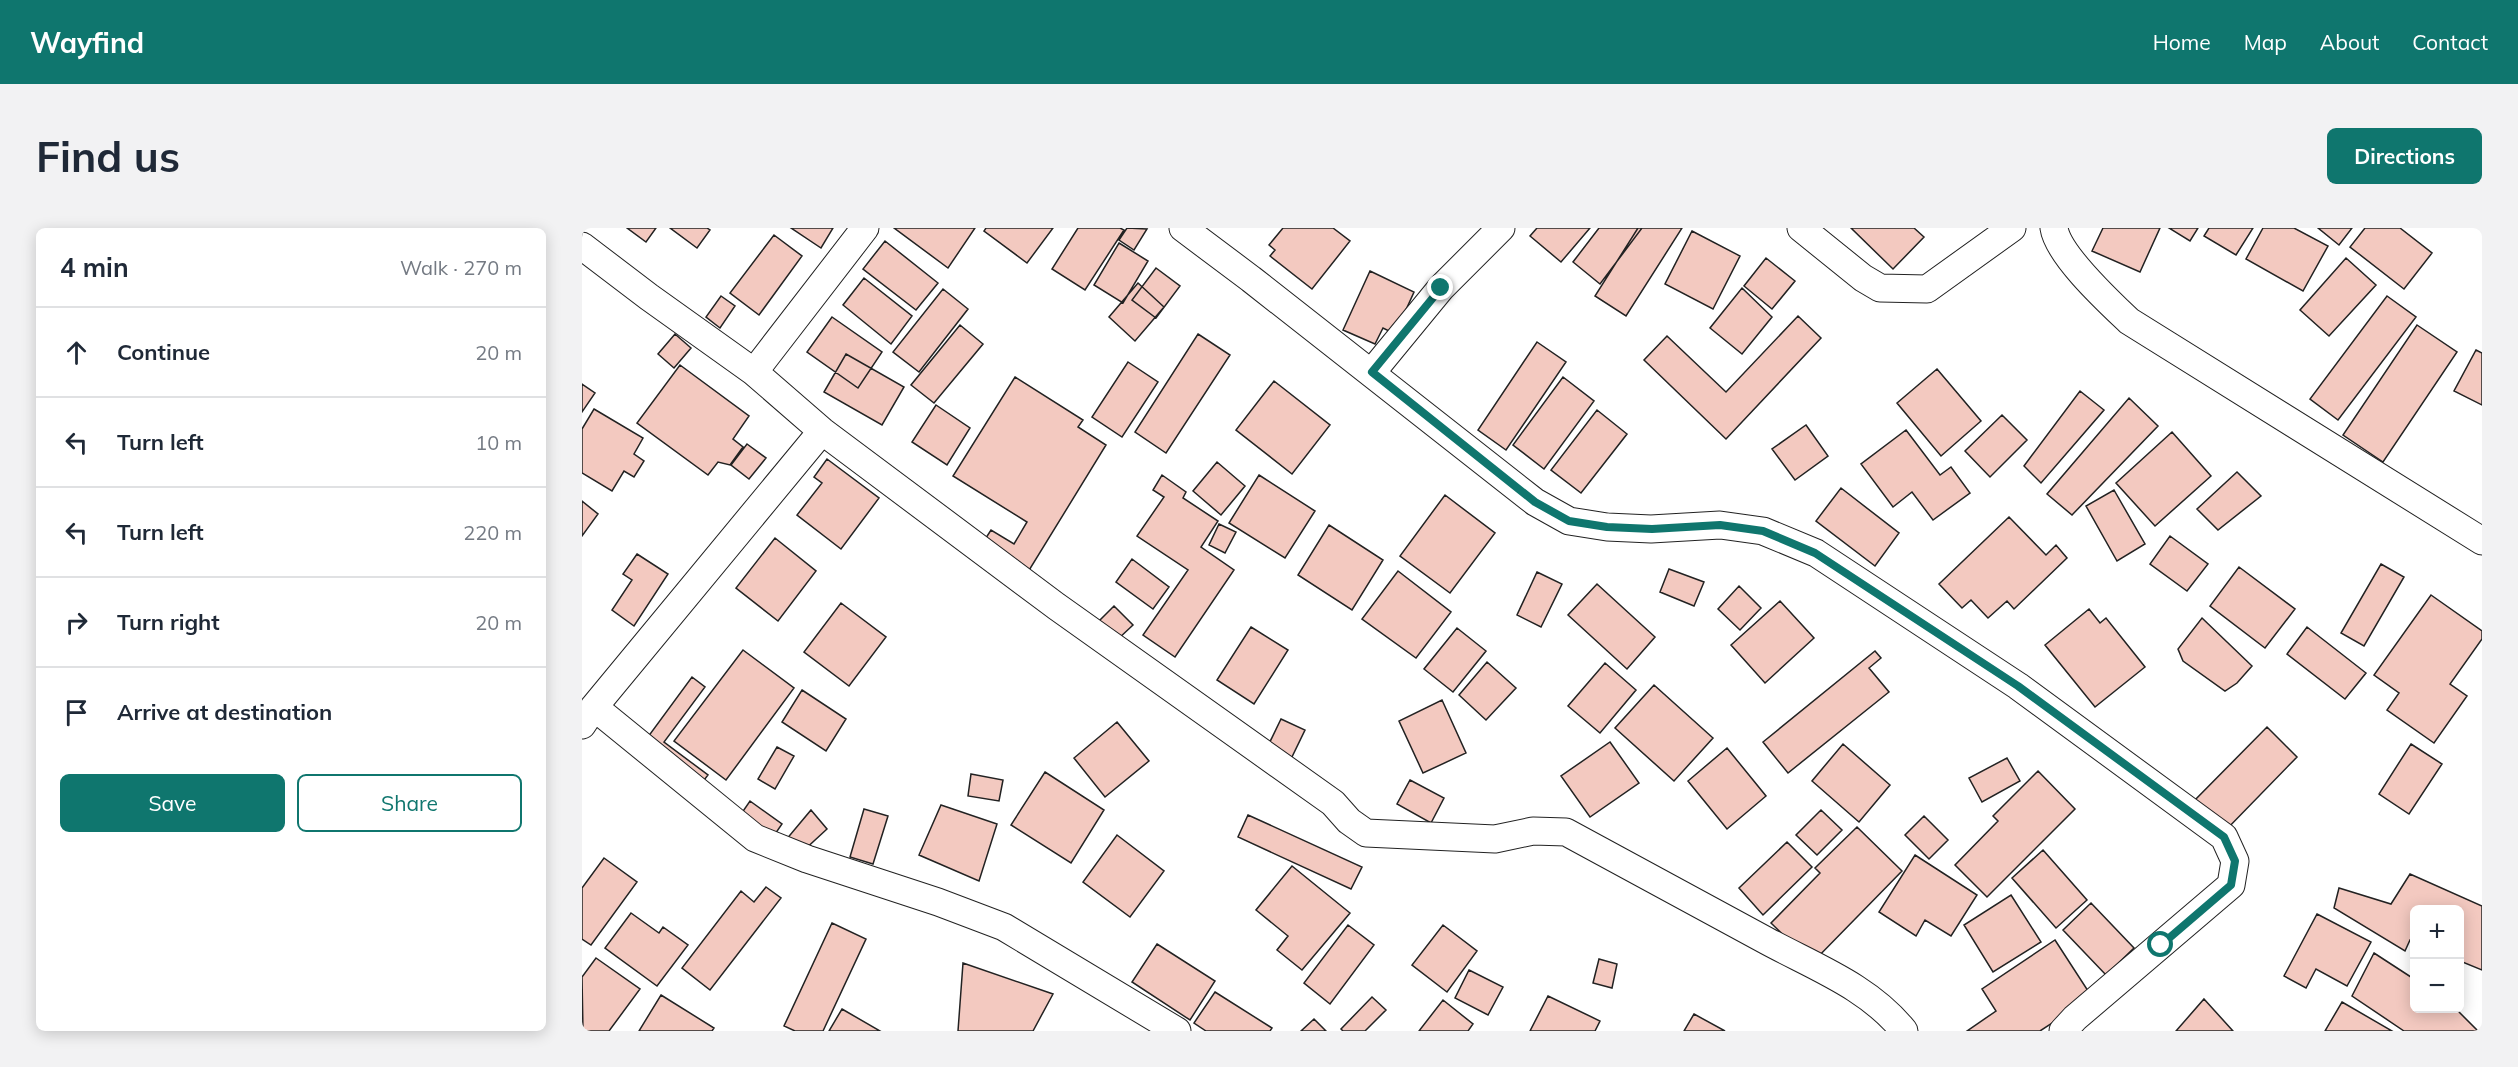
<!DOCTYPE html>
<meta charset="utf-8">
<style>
body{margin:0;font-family:Mulish,sans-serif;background:#f2f2f3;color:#1f2937}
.controls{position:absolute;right:18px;bottom:18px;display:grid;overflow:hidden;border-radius:9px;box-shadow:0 3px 15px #0003}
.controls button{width:54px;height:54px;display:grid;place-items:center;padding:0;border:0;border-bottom:2px solid #e0e1e3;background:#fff;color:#1f2937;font:30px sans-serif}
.stop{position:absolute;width:18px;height:18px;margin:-14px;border:4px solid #0f766e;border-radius:50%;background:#fff}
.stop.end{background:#0f766e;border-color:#fff;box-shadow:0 2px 6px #0008}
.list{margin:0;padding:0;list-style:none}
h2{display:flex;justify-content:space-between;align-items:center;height:78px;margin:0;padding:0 24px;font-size:26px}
h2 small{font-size:20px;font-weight:400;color:#747a83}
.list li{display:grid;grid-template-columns:39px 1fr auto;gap:18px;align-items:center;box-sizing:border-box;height:90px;padding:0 24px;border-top:2px solid #e0e1e3}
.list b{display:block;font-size:22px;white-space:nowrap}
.list em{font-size:20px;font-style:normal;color:#747a83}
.actions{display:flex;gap:12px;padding:18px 24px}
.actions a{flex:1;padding:14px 0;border:2px solid #0f766e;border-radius:9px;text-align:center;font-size:21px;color:#0f766e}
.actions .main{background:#0f766e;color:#fff}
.icon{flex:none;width:33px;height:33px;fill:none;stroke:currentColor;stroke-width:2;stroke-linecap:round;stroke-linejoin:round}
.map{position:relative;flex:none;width:1900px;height:803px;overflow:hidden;border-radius:9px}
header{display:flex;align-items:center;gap:36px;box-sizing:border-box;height:84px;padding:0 30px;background:#0f766e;color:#fff}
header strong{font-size:28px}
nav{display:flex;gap:33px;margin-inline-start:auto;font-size:21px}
.intro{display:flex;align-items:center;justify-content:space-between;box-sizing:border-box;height:144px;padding:0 36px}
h1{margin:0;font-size:42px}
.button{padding:15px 27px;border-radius:9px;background:#0f766e;color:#fff;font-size:21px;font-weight:700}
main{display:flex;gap:36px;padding:0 36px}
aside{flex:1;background:#fff;border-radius:9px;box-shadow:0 3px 15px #0003}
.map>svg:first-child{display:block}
.building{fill:#f3c9c0;stroke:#222;stroke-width:1.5}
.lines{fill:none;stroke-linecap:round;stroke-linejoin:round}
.minor-casing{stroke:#222;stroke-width:29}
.minor{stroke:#fff;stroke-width:27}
.route{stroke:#0f766e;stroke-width:8}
</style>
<header>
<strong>Wayfind</strong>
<nav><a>Home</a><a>Map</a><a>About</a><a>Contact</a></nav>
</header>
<div class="intro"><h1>Find us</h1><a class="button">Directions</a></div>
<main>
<aside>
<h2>4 min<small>Walk · 270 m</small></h2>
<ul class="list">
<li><svg class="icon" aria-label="ahead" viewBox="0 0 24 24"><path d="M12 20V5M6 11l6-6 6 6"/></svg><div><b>Continue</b></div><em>20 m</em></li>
<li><svg class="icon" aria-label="left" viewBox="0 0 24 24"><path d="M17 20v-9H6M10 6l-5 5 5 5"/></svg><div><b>Turn left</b></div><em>10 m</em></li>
<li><svg class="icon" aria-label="left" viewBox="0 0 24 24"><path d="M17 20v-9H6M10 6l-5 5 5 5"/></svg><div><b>Turn left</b></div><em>220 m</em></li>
<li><svg class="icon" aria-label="right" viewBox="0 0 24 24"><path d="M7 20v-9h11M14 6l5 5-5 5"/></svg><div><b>Turn right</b></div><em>20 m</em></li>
<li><svg class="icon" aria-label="arrive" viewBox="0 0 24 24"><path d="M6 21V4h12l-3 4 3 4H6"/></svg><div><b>Arrive at destination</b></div></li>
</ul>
<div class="actions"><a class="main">Save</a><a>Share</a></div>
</aside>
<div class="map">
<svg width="1900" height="803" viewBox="0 0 1900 803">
<rect width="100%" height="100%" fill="#fff"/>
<path class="building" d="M 45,0 L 74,0 L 64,14 Z
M 88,0 L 125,0 L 128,2 L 115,20 Z
M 209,0 L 251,0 L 239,20 Z
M 312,0 L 393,0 L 366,40 Z
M 404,0 L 471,0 L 445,35 L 402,3 Z
M 496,0 L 538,0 L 542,2 L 503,62 L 470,41 Z
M 545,0 L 565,1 L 552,22 L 537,12 Z
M 701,0 L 751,0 L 768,13 L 730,61 L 688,28 L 693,22 L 687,17 Z
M 955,0 L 1008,0 L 979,34 L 948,8 Z
M 1017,0 L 1060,0 L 1018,56 L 991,34 Z
M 1056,0 L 1100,0 L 1044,88 L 1013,68 Z
M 1269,0 L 1332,0 L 1342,9 L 1311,41 Z
M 1521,0 L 1578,0 L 1558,44 L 1510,23 Z
M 1587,0 L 1616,0 L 1608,13 Z
M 1627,0 L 1671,0 L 1654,27 L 1622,8 Z
M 1681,0 L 1712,0 L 1746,18 L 1721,63 L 1664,31 Z
M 1736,0 L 1770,0 L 1757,17 Z
M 1783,0 L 1818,0 L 1850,25 L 1822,61 L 1768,19 Z
M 1110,3 L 1158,28 L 1131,81 L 1083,56 Z
M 192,7 L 220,28 L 177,87 L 148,65 Z
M 303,13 L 356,55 L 334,82 L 281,41 Z
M 537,15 L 566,33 L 541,75 L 512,57 Z
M 1184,30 L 1213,53 L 1190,81 L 1162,58 Z
M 1764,30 L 1794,57 L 1747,108 L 1718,82 Z
M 574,40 L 598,58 L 574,90 L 550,72 Z
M 788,43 L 832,64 L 813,106 L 801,100 L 793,116 L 761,102 Z
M 282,50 L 330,88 L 309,116 L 261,77 Z
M 556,55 L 582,79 L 553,113 L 527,89 Z
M 1160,60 L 1190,89 L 1160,126 L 1128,100 Z
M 361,61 L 386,81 L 337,144 L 311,124 Z
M 139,68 L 153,78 L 138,100 L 124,89 Z
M 1805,68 L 1834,89 L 1756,192 L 1728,171 Z
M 1216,88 L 1239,110 L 1144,211 L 1062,132 L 1085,108 L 1144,164 Z
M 250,89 L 300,124 L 276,160 L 225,124 Z
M 378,97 L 401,116 L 352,175 L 329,157 Z
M 1835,97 L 1875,124 L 1801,234 L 1761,207 Z
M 93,106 L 109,120 L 92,140 L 76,126 Z
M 616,106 L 648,127 L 584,225 L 553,204 Z
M 955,114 L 984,134 L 924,222 L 896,202 Z
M 1894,122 L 1900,125 L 1900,177 L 1872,163 Z
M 264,126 L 322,159 L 300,197 L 242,164 Z
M 546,134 L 576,154 L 540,209 L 510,189 Z
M 98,137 L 167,188 L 151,211 L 161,219 L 148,237 L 136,234 L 126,247 L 55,195 Z
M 1355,141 L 1399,193 L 1359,228 L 1315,175 Z
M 433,149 L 501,192 L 496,199 L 524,217 L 446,344 L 400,316 L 409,302 L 432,316 L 445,294 L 371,248 Z
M 981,149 L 1012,173 L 962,241 L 931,217 Z
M 692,153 L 748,197 L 710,246 L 654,202 Z
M 0,156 L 13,165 L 0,184 Z
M 1498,163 L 1522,182 L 1459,255 L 1442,238 Z
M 1547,170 L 1576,198 L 1490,287 L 1465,266 Z
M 354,177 L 388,200 L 365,237 L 330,214 Z
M 12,181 L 61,210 L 52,226 L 62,233 L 52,249 L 42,243 L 30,263 L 0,245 L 0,201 Z
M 1015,182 L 1045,206 L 999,265 L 969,242 Z
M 1420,187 L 1445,212 L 1408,249 L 1383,223 Z
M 1224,197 L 1246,228 L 1213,252 L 1190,221 Z
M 1324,202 L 1358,247 L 1369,239 L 1388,265 L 1351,292 L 1330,264 L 1311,279 L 1279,236 Z
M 1590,204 L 1629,248 L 1573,298 L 1534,255 Z
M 165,216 L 184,230 L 167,251 L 149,237 Z
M 245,231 L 297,270 L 259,321 L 215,287 L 240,255 L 232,249 Z
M 635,234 L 663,258 L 639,287 L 611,263 Z
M 1655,244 L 1679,268 L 1636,302 L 1615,281 Z
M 580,247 L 604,264 L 601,270 L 636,293 L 619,319 L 652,342 L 593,429 L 561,407 L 606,342 L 555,308 L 582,269 L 571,262 Z
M 677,247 L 733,283 L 703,330 L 647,295 Z
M 1259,260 L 1317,305 L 1293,338 L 1234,293 Z
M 1532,262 L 1563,316 L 1535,333 L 1504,278 Z
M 863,267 L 913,305 L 868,365 L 818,328 Z
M 0,273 L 16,286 L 0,308 Z
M 1427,289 L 1464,327 L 1474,317 L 1485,330 L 1432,381 L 1425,373 L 1406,390 L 1389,372 L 1380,380 L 1357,356 Z
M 637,296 L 654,304 L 643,325 L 627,317 Z
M 747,297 L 801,332 L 770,382 L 716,347 Z
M 1588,308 L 1626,336 L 1605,363 L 1568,336 Z
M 193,310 L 234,343 L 196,393 L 154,360 Z
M 55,326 L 86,346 L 52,398 L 30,382 L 50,352 L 41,346 Z
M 550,331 L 587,359 L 571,381 L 534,354 Z
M 1799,336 L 1822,349 L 1782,418 L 1759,405 Z
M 1657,339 L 1713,381 L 1683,420 L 1628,378 Z
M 1087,341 L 1122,354 L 1112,378 L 1078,364 Z
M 816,343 L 869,384 L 834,430 L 780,391 Z
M 955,344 L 980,356 L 959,399 L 935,387 Z
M 1015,356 L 1073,409 L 1045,441 L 986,387 Z
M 1157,358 L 1179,380 L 1158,402 L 1136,381 Z
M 1849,367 L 1900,403 L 1900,411 L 1868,456 L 1885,468 L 1852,515 L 1805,482 L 1817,465 L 1792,447 Z
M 1198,373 L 1232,410 L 1183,455 L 1149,417 Z
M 259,375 L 304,409 L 267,458 L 222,424 Z
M 532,378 L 551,397 L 535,412 L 517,393 Z
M 1507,381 L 1518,395 L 1524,390 L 1563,439 L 1513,479 L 1463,417 Z
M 1620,390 L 1670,438 L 1655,455 L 1643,463 L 1601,433 L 1596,421 Z
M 669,399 L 706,422 L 672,476 L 635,452 Z
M 1725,399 L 1784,445 L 1763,471 L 1705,426 Z
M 875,400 L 904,423 L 871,464 L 842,441 Z
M 161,422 L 212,460 L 144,552 L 92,513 Z
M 1293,423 L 1299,430 L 1287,440 L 1307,464 L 1206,545 L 1181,514 Z
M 905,434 L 934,460 L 904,492 L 877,467 Z
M 1023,435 L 1054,462 L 1018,505 L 986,478 Z
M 110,449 L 123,459 L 82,514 L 126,547 L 116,560 L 60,517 Z
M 1072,457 L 1131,510 L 1092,553 L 1033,500 Z
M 220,462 L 264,491 L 244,523 L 200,494 Z
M 860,472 L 884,525 L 841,545 L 817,493 Z
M 699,491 L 723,502 L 707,535 L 683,524 Z
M 535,494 L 567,533 L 523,569 L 492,530 Z
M 1685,499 L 1715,529 L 1641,605 L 1610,575 Z
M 1028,514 L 1057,555 L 1008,589 L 979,548 Z
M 1261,516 L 1308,557 L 1277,594 L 1230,553 Z
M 1829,516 L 1860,536 L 1827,586 L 1797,566 Z
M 195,519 L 212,528 L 193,561 L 176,551 Z
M 1145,520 L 1184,568 L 1145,601 L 1106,553 Z
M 1425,530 L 1438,553 L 1400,574 L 1387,550 Z
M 1456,543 L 1493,581 L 1405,669 L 1373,637 L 1416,593 L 1411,588 Z
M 463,544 L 522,582 L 489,635 L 429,597 Z
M 389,546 L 421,552 L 417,573 L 386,568 Z
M 828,552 L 862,570 L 849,595 L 815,576 Z
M 168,573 L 200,596 L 189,612 L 157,589 Z
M 359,577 L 415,596 L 397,653 L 337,627 Z
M 282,581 L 306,588 L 291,636 L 268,629 Z
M 229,582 L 245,601 L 220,624 L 203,613 Z
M 1239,582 L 1260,602 L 1235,627 L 1214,607 Z
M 666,587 L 780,639 L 769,661 L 656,609 Z
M 1342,588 L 1366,612 L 1347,631 L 1323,607 Z
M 1275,599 L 1320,643 L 1230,735 L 1189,695 L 1238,645 L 1233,640 Z
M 535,607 L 582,643 L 548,689 L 501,654 Z
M 1205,614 L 1230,639 L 1181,687 L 1157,660 Z
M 1461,622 L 1505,672 L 1474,700 L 1430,650 Z
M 1333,627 L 1395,667 L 1369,708 L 1343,692 L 1334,708 L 1297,684 Z
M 22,630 L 55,654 L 9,717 L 0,711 L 0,660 Z
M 710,638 L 768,685 L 720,742 L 695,722 L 706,708 L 674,682 Z
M 1828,646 L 1900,678 L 1900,742 L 1878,733 L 1878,682 L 1832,682 L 1832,714 L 1828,712 L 1823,723 L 1752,680 L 1757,660 L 1809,676 Z
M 184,659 L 199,670 L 128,762 L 100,740 L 159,663 L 172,674 Z
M 1429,667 L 1459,714 L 1411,744 L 1382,697 Z
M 1509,675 L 1552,720 L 1524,747 L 1481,702 Z
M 49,685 L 77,705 L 81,699 L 106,717 L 75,758 L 23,720 Z
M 1735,686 L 1789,714 L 1765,758 L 1734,741 L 1724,760 L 1702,748 Z
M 250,695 L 284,711 L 241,803 L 213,803 L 202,798 Z
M 766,697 L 792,717 L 748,776 L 722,755 Z
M 861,697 L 895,723 L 865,764 L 830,737 Z
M 1473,712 L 1510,769 L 1458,803 L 1385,803 L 1414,783 L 1400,761 Z
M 575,716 L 633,753 L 608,792 L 550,754 Z
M 1792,725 L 1832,751 L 1832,780 L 1873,780 L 1896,803 L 1822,803 L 1770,768 Z
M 14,730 L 58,761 L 27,803 L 1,803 L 0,749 Z
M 1017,731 L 1035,736 L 1030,760 L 1011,755 Z
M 381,735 L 471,766 L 451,803 L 376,803 Z
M 887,742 L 921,759 L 906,787 L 873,770 Z
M 633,764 L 690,800 L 688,803 L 624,803 L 612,795 Z
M 79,767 L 132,800 L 130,803 L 57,803 Z
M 966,768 L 1018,793 L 1013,803 L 948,803 Z
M 790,769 L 804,782 L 783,803 L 761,803 L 759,801 Z
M 1622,771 L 1651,803 L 1594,803 Z
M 861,772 L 891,796 L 886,803 L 837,803 Z
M 1760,774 L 1810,803 L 1743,803 Z
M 260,781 L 298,803 L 247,803 Z
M 1112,786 L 1143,803 L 1102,803 Z
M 732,791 L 744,803 L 719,803 Z"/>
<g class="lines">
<g class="minor-casing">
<path id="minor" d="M 601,0 L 669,51 L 953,274 L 987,293 L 1025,299 L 1069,301 L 1138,297 L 1181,303 L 1234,325 L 1436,458 L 1642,609 L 1653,633 L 1649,657 L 1493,790 L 1481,803
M 1219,0 L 1281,50 L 1298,60 L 1345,61 L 1430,0
M 1472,0 C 1476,27 1526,73 1547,93 L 1900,313
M 0,18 L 67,69 L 172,144 L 240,203 L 474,378 L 751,575 L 767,593 L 784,605 L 913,611 L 951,603 L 984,604 C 1051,641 1118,677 1185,713 C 1233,739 1287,759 1322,803
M 172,144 L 283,0
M 790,144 L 859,60 L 919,0
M 12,479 L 173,610 L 225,631 L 356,674 L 422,699 L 595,803
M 0,497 L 12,479 L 240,203"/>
</g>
<use href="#minor" class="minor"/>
</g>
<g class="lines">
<path class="route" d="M 859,60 L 790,144 L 953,274 L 987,293 L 1025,299 L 1070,301 L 1138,297 L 1181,303 L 1233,325 L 1436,458 L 1642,609 L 1653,633 L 1649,657 L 1579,717"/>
</g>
</svg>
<div class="controls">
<button>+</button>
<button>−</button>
</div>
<div class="stop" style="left:1579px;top:717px"></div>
<div class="stop end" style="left:859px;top:60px"></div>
</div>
</main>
